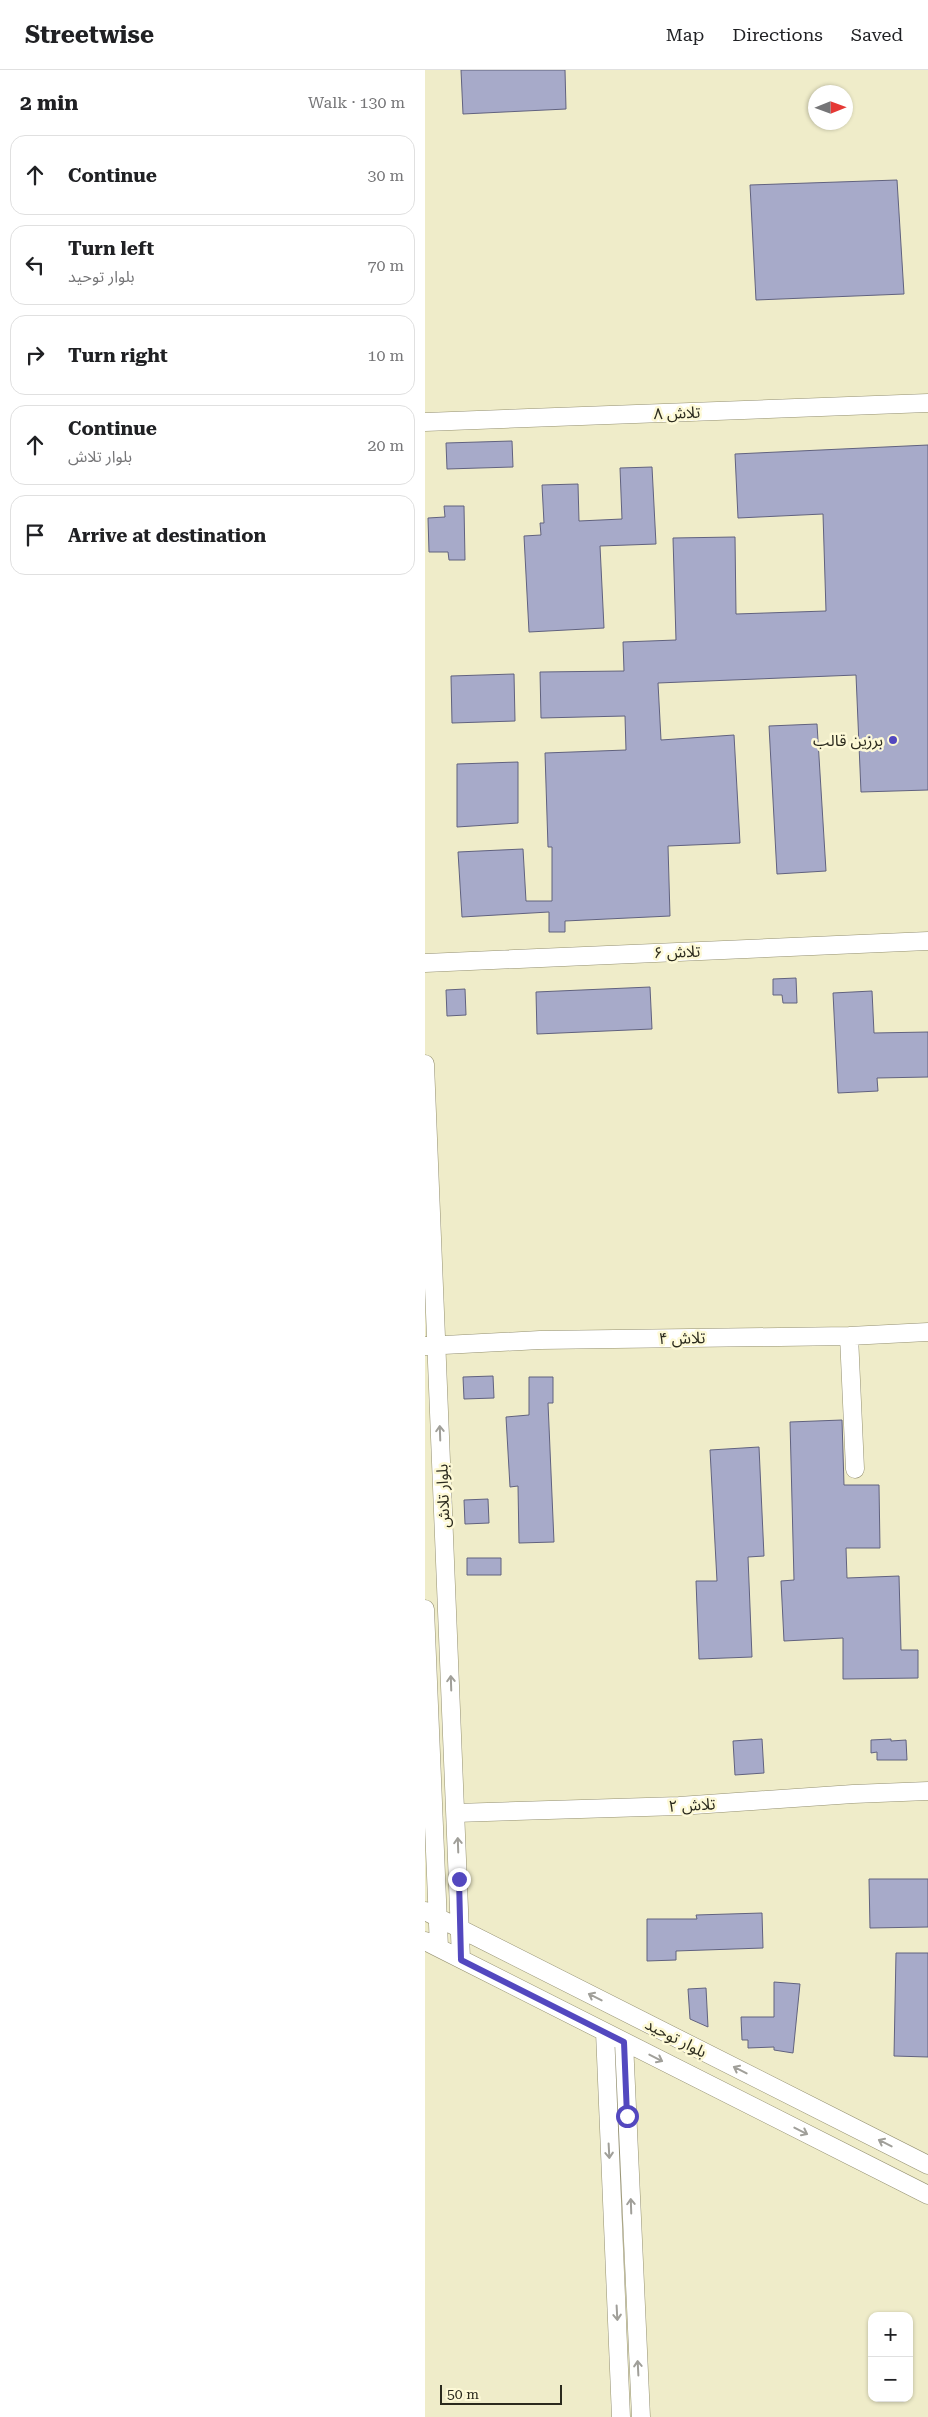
<!DOCTYPE html>
<meta charset="utf-8">
<style>
body{margin:0;font-family:"Roboto Serif","Noto Sans Arabic",serif;background:#f2f2f2;color:#202124}
.controls{position:absolute;right:15px;bottom:15px;display:grid;overflow:hidden;border-radius:10px;box-shadow:0 1px 4px #0004}
.controls button{width:45px;height:45px;display:grid;place-items:center;padding:0;border:0;border-bottom:1px solid #e0e0e0;background:#fff;color:#202124;font:25px sans-serif}
.compass{position:absolute;left:383px;top:15px;width:45px;height:45px;border-radius:50%;background:#fff;box-shadow:0 1px 4px #0004;rotate:89deg}
.scale{position:absolute;left:15px;bottom:12px;width:122px;box-sizing:border-box;padding-left:5px;border:2px solid #2b2a1d;border-top:0;font-size:14px;line-height:18px;white-space:nowrap;color:#2b2a1d;-webkit-text-stroke:4px #fdf9d6;paint-order:stroke}
.stop{position:absolute;width:15px;height:15px;margin:-11px;border:4px solid #5348bf;border-radius:50%;background:#fff}
.stop.end{background:#5348bf;border-color:#fff;box-shadow:0 1px 5px #0008}
.list{margin:0;padding:0;list-style:none}
h2{display:flex;justify-content:space-between;align-items:center;height:65px;margin:0;padding:0 20px;font-size:21px}
h2 small{font-size:16px;font-weight:400;color:#757577}
.list li{display:grid;grid-template-columns:32px 1fr auto;gap:15px;align-items:center;box-sizing:border-box;height:80px;margin:0 10px 10px;padding:0 10px;border:1px solid #e0e0e0;border-radius:15px}
.list b{display:block;font-size:19px;white-space:nowrap}
.list p{margin:0;font-size:16px;white-space:nowrap;color:#757577}
.list em{font-size:16px;font-style:normal;color:#757577}
.icon{flex:none;width:28px;height:28px;fill:none;stroke:currentColor;stroke-width:2;stroke-linecap:round;stroke-linejoin:round}
.map{position:relative;flex:none;width:503px;height:2347px;overflow:hidden}
header{display:flex;align-items:center;gap:30px;box-sizing:border-box;height:70px;padding:0 25px;background:#fff;border-bottom:1px solid #e0e0e0}
header strong{font-size:24px}
nav{display:flex;gap:28px;margin-inline-start:auto;font-size:18px}
main{display:flex}
aside{flex:1;background:#fff}
.map>svg:first-child{display:block}
.building{fill:#a7aac9;stroke:#61627f}
.lines{fill:none;stroke-linecap:round;stroke-linejoin:round}
.minor-casing{stroke:#949071;stroke-width:19}
.minor{stroke:#fff;stroke-width:18}
.oneway{stroke:#a09f99}
.route{stroke:#5348bf;stroke-width:6}
.poi-dot{fill:#5348bf;stroke:#fdf9d6;stroke-width:2}
.labels{text-anchor:middle;dominant-baseline:central;stroke-width:5;stroke-linejoin:round;paint-order:stroke}
.street-label{font-size:16px;fill:#2b2a1d;stroke:#fdf9d6}
.poi-label{font-size:16px;fill:#2b2a1d;stroke:#fdf9d6;text-anchor:end}
</style>
<header>
<strong>Streetwise</strong>
<nav><a>Map</a><a>Directions</a><a>Saved</a></nav>
</header>
<main>
<aside>
<h2>2 min<small>Walk · 130 m</small></h2>
<ul class="list">
<li><svg class="icon" aria-label="ahead" viewBox="0 0 24 24"><path d="M12 20V5M6 11l6-6 6 6"/></svg><div><b>Continue</b></div><em>30 m</em></li>
<li><svg class="icon" aria-label="left" viewBox="0 0 24 24"><path d="M17 20v-9H6M10 6l-5 5 5 5"/></svg><div><b>Turn left</b><p>بلوار توحید</p></div><em>70 m</em></li>
<li><svg class="icon" aria-label="right" viewBox="0 0 24 24"><path d="M7 20v-9h11M14 6l5 5-5 5"/></svg><div><b>Turn right</b></div><em>10 m</em></li>
<li><svg class="icon" aria-label="ahead" viewBox="0 0 24 24"><path d="M12 20V5M6 11l6-6 6 6"/></svg><div><b>Continue</b><p>بلوار تلاش</p></div><em>20 m</em></li>
<li><svg class="icon" aria-label="arrive" viewBox="0 0 24 24"><path d="M6 21V4h12l-3 4 3 4H6"/></svg><div><b>Arrive at destination</b></div></li>
</ul>
</aside>
<div class="map">
<svg width="503" height="2347" viewBox="0 0 503 2347">
<rect width="100%" height="100%" fill="#efecc9"/>
<path class="building" d="M 36,0 L 140,0 L 141,39 L 38,44 Z
M 472,110 L 479,224 L 331,230 L 325,115 Z
M 87,371 L 88,397 L 22,399 L 21,373 Z
M 503,375 L 503,720 L 436,722 L 431,605 L 233,613 L 236,670 L 309,665 L 315,773 L 243,776 L 245,846 L 140,851 L 140,862 L 124,862 L 124,842 L 37,847 L 33,782 L 98,779 L 101,831 L 127,831 L 127,777 L 123,777 L 120,683 L 201,680 L 200,646 L 116,648 L 115,602 L 199,601 L 198,572 L 251,570 L 248,468 L 310,467 L 311,544 L 401,541 L 398,444 L 313,448 L 310,384 Z
M 227,397 L 231,474 L 175,476 L 179,558 L 104,562 L 99,466 L 116,465 L 115,453 L 119,453 L 117,415 L 153,414 L 154,451 L 197,449 L 195,398 Z
M 19,436 L 39,436 L 40,490 L 24,490 L 23,482 L 4,482 L 3,448 L 20,447 Z
M 89,604 L 90,651 L 27,653 L 26,606 Z
M 392,654 L 401,801 L 352,804 L 344,656 Z
M 93,692 L 93,753 L 32,757 L 32,694 Z
M 371,908 L 372,933 L 358,933 L 357,925 L 348,925 L 348,909 Z
M 225,917 L 227,959 L 112,964 L 111,922 Z
M 40,919 L 41,945 L 22,946 L 21,920 Z
M 447,921 L 449,963 L 503,962 L 503,1007 L 452,1008 L 453,1021 L 413,1023 L 408,923 Z
M 68,1306 L 69,1328 L 39,1329 L 38,1307 Z
M 104,1307 L 128,1307 L 128,1333 L 123,1333 L 129,1472 L 94,1473 L 93,1416 L 85,1417 L 81,1347 L 104,1345 Z
M 417,1350 L 419,1415 L 454,1415 L 455,1478 L 421,1478 L 422,1508 L 474,1506 L 476,1580 L 493,1580 L 493,1608 L 418,1609 L 418,1568 L 359,1571 L 356,1511 L 369,1510 L 365,1352 Z
M 334,1377 L 339,1486 L 323,1487 L 327,1587 L 274,1589 L 271,1511 L 292,1511 L 285,1380 Z
M 63,1429 L 64,1453 L 40,1454 L 39,1430 Z
M 42,1488 L 76,1488 L 76,1505 L 42,1505 Z
M 337,1669 L 339,1703 L 310,1705 L 308,1671 Z
M 466,1669 L 466,1671 L 481,1670 L 482,1690 L 452,1690 L 452,1682 L 446,1683 L 446,1670 Z
M 444,1809 L 503,1809 L 503,1857 L 445,1858 Z
M 337,1843 L 338,1878 L 251,1881 L 251,1890 L 222,1891 L 222,1849 L 272,1849 L 271,1845 Z
M 471,1883 L 503,1883 L 503,1987 L 469,1986 Z
M 349,1912 L 375,1914 L 368,1983 L 349,1980 L 349,1977 L 323,1978 L 323,1970 L 317,1970 L 316,1947 L 349,1947 Z
M 281,1918 L 283,1957 L 265,1949 L 263,1919 Z"/>
<g class="lines">
<g class="minor-casing">
<path id="minor" d="M 0,352 L 503,333
M 0,893 L 503,871
M 0,994 L 36,1889
M 424,1266 L 430,1399
M 0,1276 L 115,1270 L 424,1266 L 503,1262
M 0,1539 L 14,1878
M 31,1743 L 254,1736 L 428,1724 L 503,1721
M 0,1841 L 503,2095
M 0,1871 L 503,2125
M 180,1962 L 196,2347
M 199,1972 L 216,2347"/>
</g>
<use href="#minor" class="minor"/>
</g>
<defs><path id="oneway-shaft" d="M-6 0H5M1.5-3L5.5 0L1.5 3" fill="none" stroke-width="1.6" stroke-linecap="round" stroke-linejoin="round" transform="scale(1.25)"/></defs>
<g class="oneway">
<use href="#oneway-shaft" transform="translate(15 1363) rotate(-92)"/>
<use href="#oneway-shaft" transform="translate(26 1613) rotate(-92)"/>
<use href="#oneway-shaft" transform="translate(33 1775) rotate(-92)"/>
<use href="#oneway-shaft" transform="translate(170 1927) rotate(-153)"/>
<use href="#oneway-shaft" transform="translate(231 1988) rotate(27)"/>
<use href="#oneway-shaft" transform="translate(315 2000) rotate(-153)"/>
<use href="#oneway-shaft" transform="translate(376 2061) rotate(27)"/>
<use href="#oneway-shaft" transform="translate(460 2073) rotate(-153)"/>
<use href="#oneway-shaft" transform="translate(184 2081) rotate(87)"/>
<use href="#oneway-shaft" transform="translate(206 2136) rotate(-92)"/>
<use href="#oneway-shaft" transform="translate(192 2243) rotate(87)"/>
<use href="#oneway-shaft" transform="translate(213 2298) rotate(-93)"/>
</g>
<g class="lines">
<path class="route" d="M 34,1809 L 36,1890 L 199,1972 L 202,2046"/>
</g>
<circle class="poi-dot" cx="468" cy="670" r="5"/>
<g class="labels">
<g class="street-label">
<text transform="translate(252 343) rotate(-2)">تلاش ۸</text>
<text transform="translate(252 882) rotate(-2)">تلاش ۶</text>
<text transform="translate(257 1268) rotate(-1)">تلاش ۴</text>
<text transform="translate(18 1426) rotate(-92)">بلوار تلاش</text>
<text transform="translate(267 1735) rotate(-3)">تلاش ۲</text>
<text transform="translate(251 1968) rotate(27)">بلوار توحید</text>
</g>
<g class="poi-label">
<text x="458" y="670">برزین قالب</text>
</g>
</g>
</svg>
<div class="controls">
<button>+</button>
<button>−</button>
</div>
<svg class="compass" viewBox="-18 -18 36 36"><path d="M0-13l5 13h-10z" fill="#e53935"/><path d="M0 13l5-13h-10z" fill="#757577"/></svg>
<div class="scale">50 m</div>
<div class="stop" style="left:202px;top:2046px"></div>
<div class="stop end" style="left:34px;top:1809px"></div>
</div>
</main>
